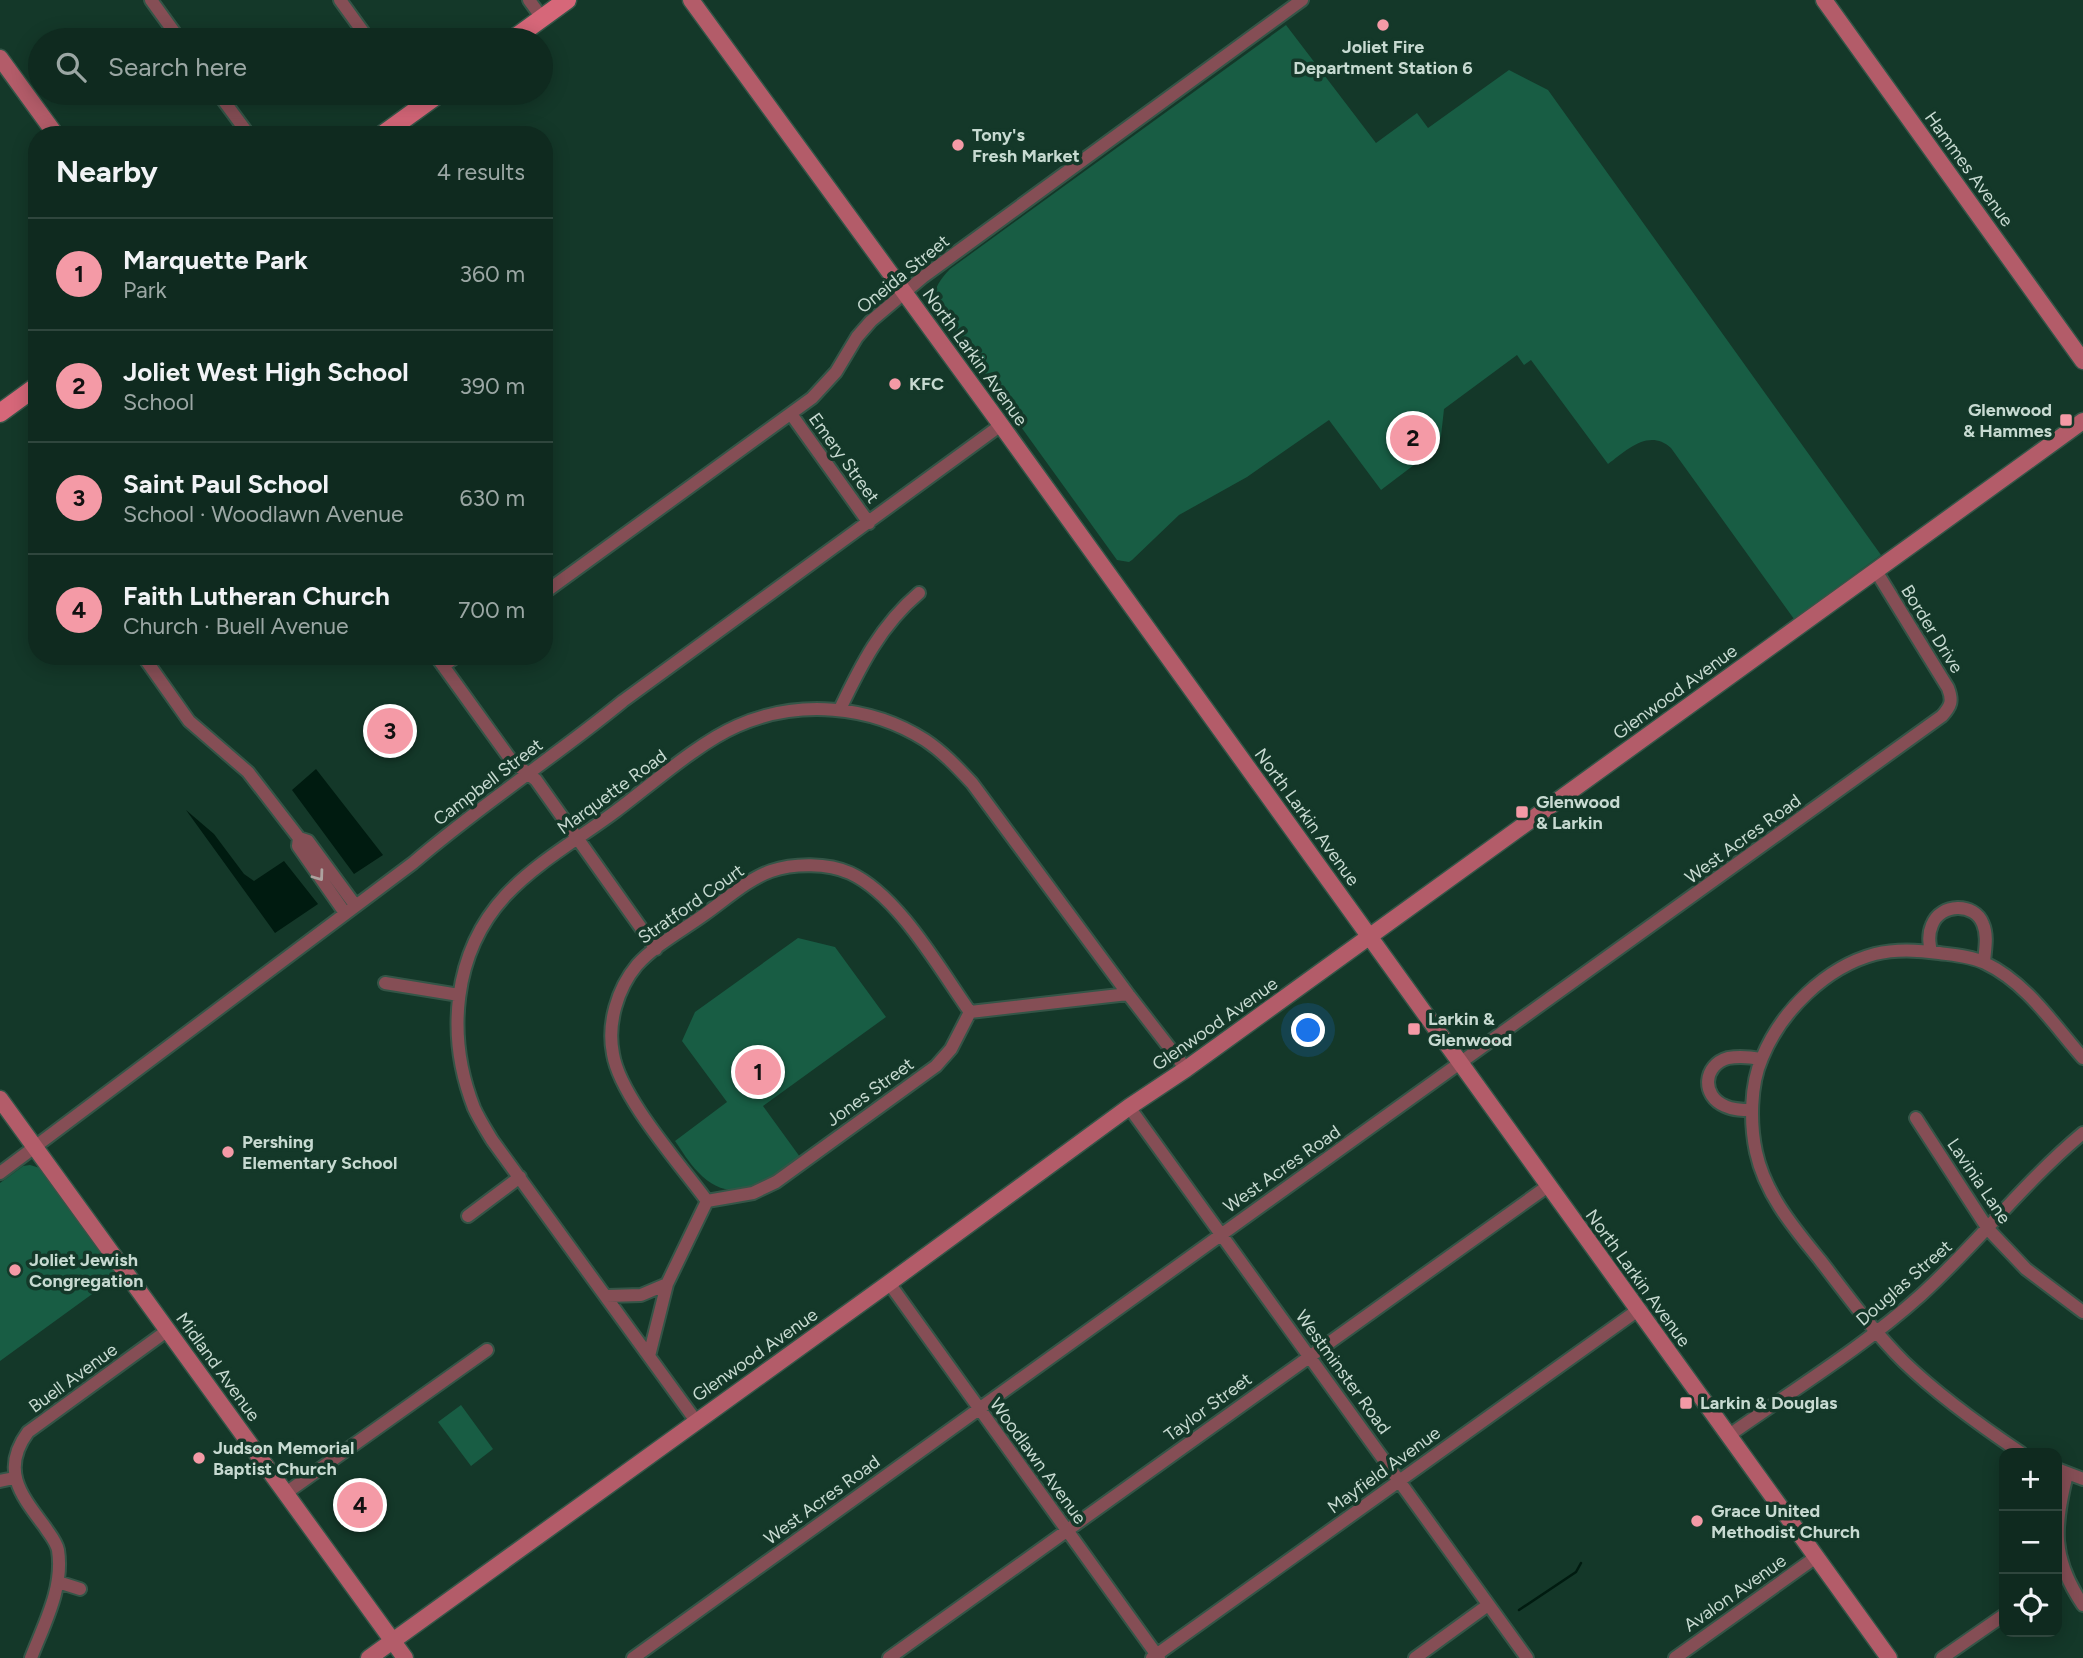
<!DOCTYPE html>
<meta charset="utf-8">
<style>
body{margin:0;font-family:Figtree,sans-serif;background:#1d362c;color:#f1f3f6}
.controls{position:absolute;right:21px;bottom:21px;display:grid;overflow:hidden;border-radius:14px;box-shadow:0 4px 18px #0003}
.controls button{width:63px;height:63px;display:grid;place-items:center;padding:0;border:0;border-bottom:2px solid #2f463d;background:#0f2a1f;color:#f1f3f6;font:35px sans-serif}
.you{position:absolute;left:1309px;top:1031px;width:24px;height:24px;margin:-18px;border:5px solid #fff;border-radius:50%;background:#1a73e8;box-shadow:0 0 0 10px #1a73e833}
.badge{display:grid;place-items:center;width:46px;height:46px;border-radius:50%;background:#f49aa6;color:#111;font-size:23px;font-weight:700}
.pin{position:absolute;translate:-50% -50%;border:4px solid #fff;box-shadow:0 2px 7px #0006}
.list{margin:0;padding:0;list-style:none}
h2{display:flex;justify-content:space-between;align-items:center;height:91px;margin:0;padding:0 28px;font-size:30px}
h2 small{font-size:23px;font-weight:400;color:#9ba7a4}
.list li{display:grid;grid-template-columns:46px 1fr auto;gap:21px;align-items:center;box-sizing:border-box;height:112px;padding:0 28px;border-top:2px solid #2f463d}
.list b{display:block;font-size:26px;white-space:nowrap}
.list p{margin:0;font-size:23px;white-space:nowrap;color:#9ba7a4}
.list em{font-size:23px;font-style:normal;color:#9ba7a4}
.icon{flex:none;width:38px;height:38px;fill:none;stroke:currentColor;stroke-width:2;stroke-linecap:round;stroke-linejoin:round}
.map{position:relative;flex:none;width:2083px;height:1658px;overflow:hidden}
.search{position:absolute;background:#0f2a1f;box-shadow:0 4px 18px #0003;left:28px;top:28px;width:525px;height:77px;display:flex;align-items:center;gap:18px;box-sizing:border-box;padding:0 24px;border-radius:38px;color:#9ba7a4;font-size:26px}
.panel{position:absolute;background:#0f2a1f;box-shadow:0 4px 18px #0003;left:28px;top:126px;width:525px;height:539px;border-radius:28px}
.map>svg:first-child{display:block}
.green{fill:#185d44}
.water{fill:#001b10}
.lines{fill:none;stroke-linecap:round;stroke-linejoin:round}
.stream{stroke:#001b10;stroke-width:2.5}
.street-casing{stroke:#345547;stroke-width:16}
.secondary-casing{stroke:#345547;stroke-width:19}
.primary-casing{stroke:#345547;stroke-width:21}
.street{stroke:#854e55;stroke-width:12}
.secondary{stroke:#b35c69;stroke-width:16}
.primary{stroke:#d66779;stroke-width:18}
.oneway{stroke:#ada29f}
.poi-dot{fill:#f49aa6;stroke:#143829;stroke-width:2.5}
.labels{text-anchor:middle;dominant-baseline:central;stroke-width:7;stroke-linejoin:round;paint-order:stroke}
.poi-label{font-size:18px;font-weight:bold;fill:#c7dad1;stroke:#143829;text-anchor:start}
.street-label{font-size:18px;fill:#c7dad1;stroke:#143829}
</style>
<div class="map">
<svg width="2083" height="1658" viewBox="0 0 2083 1658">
<rect width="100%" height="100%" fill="#143829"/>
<path class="green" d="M 1286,25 L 1376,143 L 1417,113 L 1428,128 L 1509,70 L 1548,90 L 1881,555 L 1794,619 L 1671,448 C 1649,428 1627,450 1608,464 L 1531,360 L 1524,365 L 1517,355 L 1444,409 L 1441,436 L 1435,449 L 1381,490 L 1329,420 L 1247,477 L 1179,515 L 1132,560 L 1129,562 L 1117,560 L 949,327 C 934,301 927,293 950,269 Z
M 798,938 L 835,947 L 886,1017 L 763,1106 L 800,1157 C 769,1179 733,1210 698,1172 C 689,1163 682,1151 675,1141 L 727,1102 L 682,1041 L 695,1012 Z
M 30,1165 L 40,1168 L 117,1276 L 0,1361 L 0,1183 L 23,1166 Z
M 461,1405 L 493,1449 L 471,1466 L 438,1422 Z"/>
<path class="water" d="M 316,769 L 383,855 L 354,874 L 292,790 Z
M 186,810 L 214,834 L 244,874 L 254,881 L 284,861 L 318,904 L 275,933 Z"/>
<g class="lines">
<path class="stream" d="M 1519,1610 L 1576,1572 L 1581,1563"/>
<g class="street-casing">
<path id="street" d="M 151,0 L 180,40
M 340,0 L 369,40
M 529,0 L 542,18
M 218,93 L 249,135
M 408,93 L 420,107
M 791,414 L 869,523
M 544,593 L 812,398 L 836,372 L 857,337 L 871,321 L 923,277 L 1302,0
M 143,656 L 189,721 L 248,772 L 299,838 L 308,841 L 355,905
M 436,656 L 511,760 L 536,780 L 656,949
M 443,666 L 457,656
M 840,709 C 861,665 881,625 919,593
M 299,838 L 298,846 L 345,913
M 1931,952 C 1929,942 1928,934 1932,925 C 1940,903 1975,902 1983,924 C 1988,936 1985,949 1984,962
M 385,983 L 459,995
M 970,1012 L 1128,994
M 1129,1107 L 1527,1658
M 1752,1110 C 1743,1110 1733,1110 1725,1106 C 1701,1096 1703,1065 1728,1058 C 1739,1056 1750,1057 1761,1059
M 1916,1118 L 1988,1229 L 2026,1269 L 2083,1312
M 0,1173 L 413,863 C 480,805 555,757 623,701 L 1001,425
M 707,1201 C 680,1164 620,1097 613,1054 C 607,1024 617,989 637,965 C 655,945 683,930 705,914 C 725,900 748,879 771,871 C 794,863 828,863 850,873 C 898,895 939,968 970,1012
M 707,1201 L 753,1193 L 776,1182 L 936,1066 L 951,1049 L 970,1012
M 468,1216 L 520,1177
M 889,1283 L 1159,1658
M 607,1296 L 641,1295 L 667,1284
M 649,1356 L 667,1284 L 707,1201
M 696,1421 L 492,1140 C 486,1130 479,1119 474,1108 C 446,1037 452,953 506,895 C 537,862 580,838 616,811 C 651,785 698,743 737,726 C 798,699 870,705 925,740 C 943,752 957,767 972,783 L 1128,994 L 1186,1069
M 1728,1436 C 1793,1390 1862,1348 1921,1295 C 1978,1243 2024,1182 2083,1133
M 2021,1453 C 1981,1426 1939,1396 1904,1362 C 1873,1331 1847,1295 1820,1260 C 1794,1228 1765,1194 1756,1152 C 1750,1124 1750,1085 1762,1058 C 1781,1011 1826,967 1875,954 C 1895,949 1919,950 1939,953 C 1954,955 1971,956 1985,963 C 2027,983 2053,1024 2083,1058
M 2057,1469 L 2083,1479
M 2067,1474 C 2054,1527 2051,1558 2083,1605
M 0,1481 L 14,1478
M 286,1493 L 487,1350
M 58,1582 L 80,1589
M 31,1658 C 44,1624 64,1588 58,1550 C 56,1541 50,1535 45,1527 C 21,1495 0,1470 28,1432 L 168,1330
M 633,1658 C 1069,1343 1507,1031 1942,716 C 1951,706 1953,701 1948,688 L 1876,571
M 889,1658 L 1548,1186
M 1152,1658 L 1638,1310
M 1415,1658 L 1488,1605
M 1675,1658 L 1816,1557
M 1942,1658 L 2004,1615"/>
</g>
<g class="secondary-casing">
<path id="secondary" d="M 691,0 L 1001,425 L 1889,1658
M 1824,0 L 2083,361
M 0,58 L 56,135
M 0,1099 L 405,1658
M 369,1658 L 889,1283 L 1129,1107 L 1186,1069 L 2083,421"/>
</g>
<g class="primary-casing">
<path id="primary" d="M 512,40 L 567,0
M 382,135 L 440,93
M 0,413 L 37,386"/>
</g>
<use href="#street" class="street"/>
<use href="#secondary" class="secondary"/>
<use href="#primary" class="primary"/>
</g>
<defs><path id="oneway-chevron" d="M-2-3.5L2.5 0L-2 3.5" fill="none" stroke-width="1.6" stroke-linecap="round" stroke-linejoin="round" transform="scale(1.75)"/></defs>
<use class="oneway" href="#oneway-chevron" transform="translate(319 876) rotate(54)"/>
<g class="poi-dot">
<circle cx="1383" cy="25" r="7"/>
<circle cx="958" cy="145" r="7"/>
<circle cx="895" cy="384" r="7"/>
<rect x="2059" y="413" width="14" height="14" rx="3.5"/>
<rect x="1515" y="805" width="14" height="14" rx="3.5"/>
<rect x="1407" y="1022" width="14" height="14" rx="3.5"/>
<circle cx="228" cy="1152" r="7"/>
<circle cx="15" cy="1270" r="7"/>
<rect x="1679" y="1396" width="14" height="14" rx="3.5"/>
<circle cx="199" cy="1458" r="7"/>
<circle cx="1697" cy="1521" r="7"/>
</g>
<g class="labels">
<g class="poi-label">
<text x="1383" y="47" text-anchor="middle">Joliet Fire<tspan x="1383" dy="21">Department Station 6</tspan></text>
<text x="972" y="135">Tony's<tspan x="972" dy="21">Fresh Market</tspan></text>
<text x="909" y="384">KFC</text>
<text x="2052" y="410" text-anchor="end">Glenwood<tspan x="2052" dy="21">&amp; Hammes</tspan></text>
<text x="1536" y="802">Glenwood<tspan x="1536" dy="21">&amp; Larkin</tspan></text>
<text x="1428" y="1019">Larkin &amp;<tspan x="1428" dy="21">Glenwood</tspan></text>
<text x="242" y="1142">Pershing<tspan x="242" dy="21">Elementary School</tspan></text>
<text x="29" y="1260">Joliet Jewish<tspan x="29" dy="21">Congregation</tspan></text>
<text x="1700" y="1403">Larkin &amp; Douglas</text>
<text x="213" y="1448">Judson Memorial<tspan x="213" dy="21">Baptist Church</tspan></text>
<text x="1711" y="1511">Grace United<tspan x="1711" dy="21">Methodist Church</tspan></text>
</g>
<g class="street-label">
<text transform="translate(1969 169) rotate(54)">Hammes Avenue</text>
<text transform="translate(903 274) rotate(-39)">Oneida Street</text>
<text transform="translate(975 357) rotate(54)">North Larkin Avenue</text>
<text transform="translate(844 458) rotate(54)">Emery Street</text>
<text transform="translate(1932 629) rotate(58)">Border Drive</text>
<text transform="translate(1675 692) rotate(-36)">Glenwood Avenue</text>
<text transform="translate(488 782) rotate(-37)">Campbell Street</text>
<text transform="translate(612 792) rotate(-36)">Marquette Road</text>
<text transform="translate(1307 817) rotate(54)">North Larkin Avenue</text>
<text transform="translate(1743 839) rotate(-36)">West Acres Road</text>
<text transform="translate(691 904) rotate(-35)">Stratford Court</text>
<text transform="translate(1215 1024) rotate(-35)">Glenwood Avenue</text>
<text transform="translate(870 1092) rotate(-36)">Jones Street</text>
<text transform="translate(1282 1169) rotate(-35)">West Acres Road</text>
<text transform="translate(1979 1181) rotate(56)">Lavinia Lane</text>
<text transform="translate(1638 1278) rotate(54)">North Larkin Avenue</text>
<text transform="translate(1904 1283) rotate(-41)">Douglas Street</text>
<text transform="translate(755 1355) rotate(-35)">Glenwood Avenue</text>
<text transform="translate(218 1367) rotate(54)">Midland Avenue</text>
<text transform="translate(1343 1372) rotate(54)">Westminster Road</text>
<text transform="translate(73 1378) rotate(-36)">Buell Avenue</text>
<text transform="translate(1208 1407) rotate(-36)">Taylor Street</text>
<text transform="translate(1038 1461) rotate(54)">Woodlawn Avenue</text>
<text transform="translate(1384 1470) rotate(-36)">Mayfield Avenue</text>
<text transform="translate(822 1500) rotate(-36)">West Acres Road</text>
<text transform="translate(1735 1593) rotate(-35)">Avalon Avenue</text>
</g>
</g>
</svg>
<div class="controls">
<button>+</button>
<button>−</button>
<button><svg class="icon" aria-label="locate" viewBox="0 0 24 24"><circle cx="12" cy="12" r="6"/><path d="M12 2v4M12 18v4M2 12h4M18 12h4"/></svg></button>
</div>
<div class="you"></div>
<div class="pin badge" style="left:758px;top:1072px">1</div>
<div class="pin badge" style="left:1413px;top:438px">2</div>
<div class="pin badge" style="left:390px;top:731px">3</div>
<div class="pin badge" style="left:360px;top:1505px">4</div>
<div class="search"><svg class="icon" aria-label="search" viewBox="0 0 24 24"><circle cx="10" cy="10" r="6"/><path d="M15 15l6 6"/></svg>Search here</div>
<section class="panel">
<h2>Nearby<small>4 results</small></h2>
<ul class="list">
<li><span class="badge">1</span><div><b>Marquette Park</b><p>Park</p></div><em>360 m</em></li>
<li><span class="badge">2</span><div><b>Joliet West High School</b><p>School</p></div><em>390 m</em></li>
<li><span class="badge">3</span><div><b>Saint Paul School</b><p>School · Woodlawn Avenue</p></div><em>630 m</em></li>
<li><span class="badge">4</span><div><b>Faith Lutheran Church</b><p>Church · Buell Avenue</p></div><em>700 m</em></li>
</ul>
</section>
</div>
